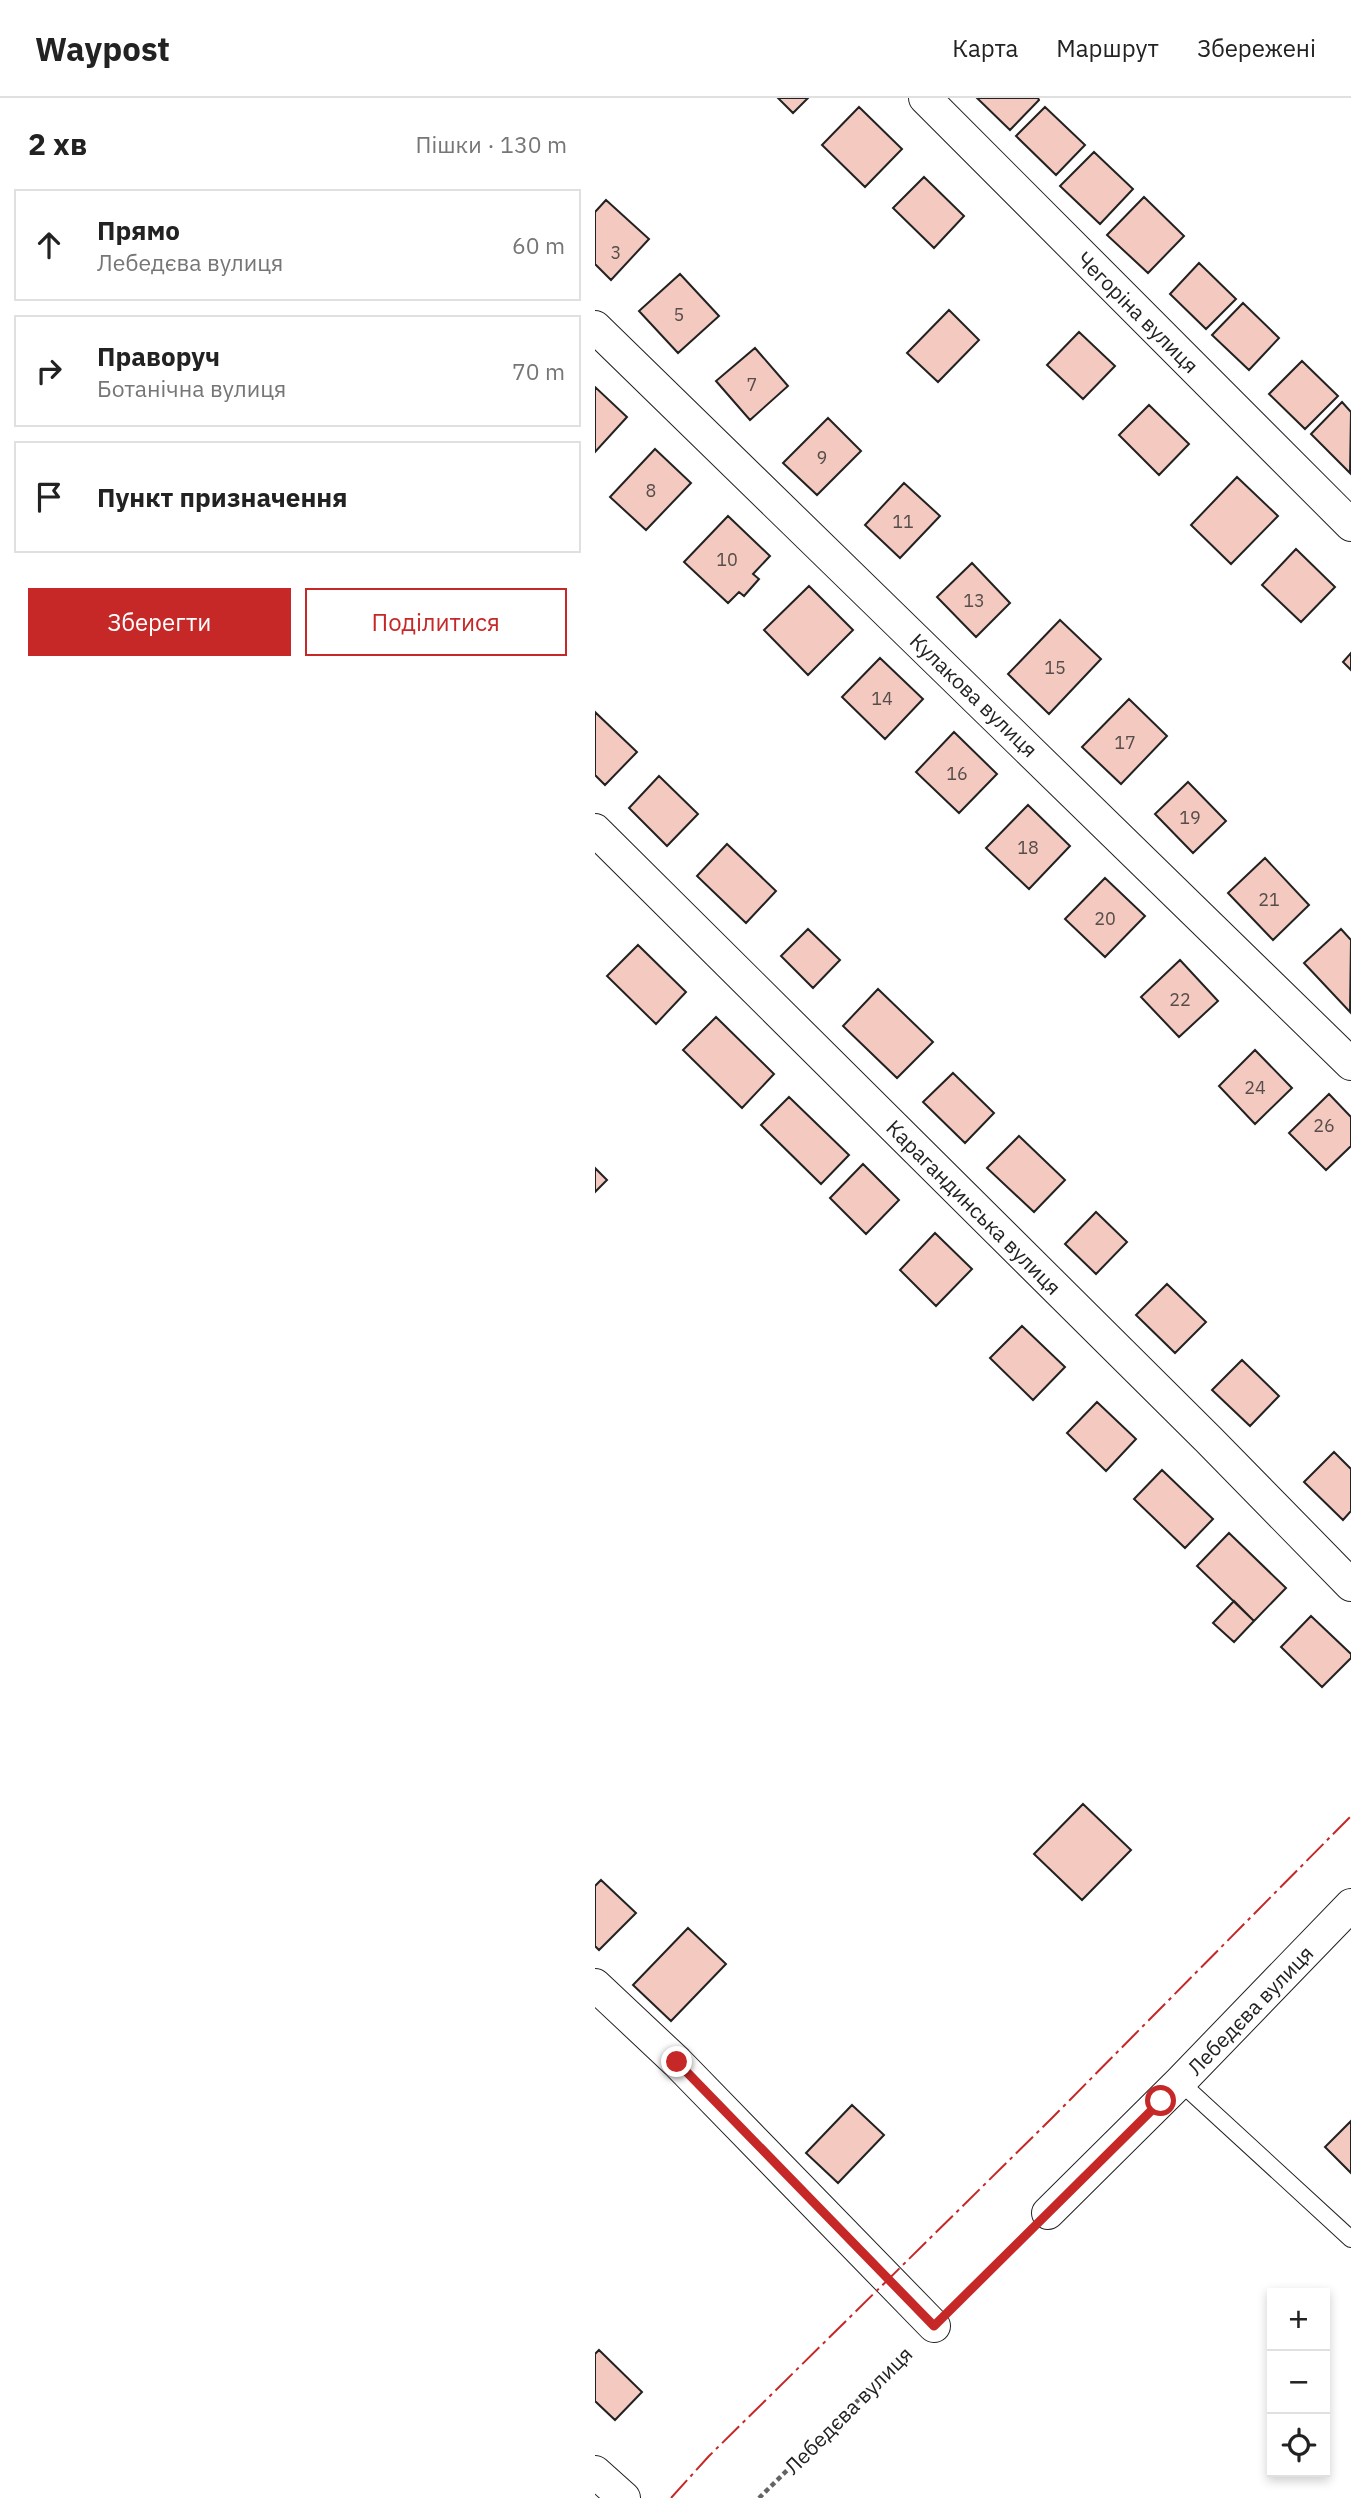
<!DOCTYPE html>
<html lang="uk">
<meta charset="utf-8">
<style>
body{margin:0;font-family:"IBM Plex Sans",sans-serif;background:#f6f6f6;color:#222}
.controls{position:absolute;right:21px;bottom:21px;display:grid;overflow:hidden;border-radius:0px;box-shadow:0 4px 10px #0003}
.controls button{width:63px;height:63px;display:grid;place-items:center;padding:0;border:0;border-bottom:2px solid #e0e0e0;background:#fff;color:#222;font:35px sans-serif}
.stop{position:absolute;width:21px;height:21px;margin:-16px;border:5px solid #c62828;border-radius:50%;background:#fff}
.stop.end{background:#c62828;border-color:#fff;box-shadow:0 2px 7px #0008}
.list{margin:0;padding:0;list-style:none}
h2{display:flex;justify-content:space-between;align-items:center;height:91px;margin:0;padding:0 28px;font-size:30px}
h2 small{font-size:23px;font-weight:400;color:#767676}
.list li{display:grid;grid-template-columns:46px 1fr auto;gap:21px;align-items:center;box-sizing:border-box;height:112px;margin:0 14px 14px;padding:0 14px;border:2px solid #e0e0e0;border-radius:0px}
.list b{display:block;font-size:26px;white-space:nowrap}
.list p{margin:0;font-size:23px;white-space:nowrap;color:#767676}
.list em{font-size:23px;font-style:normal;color:#767676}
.actions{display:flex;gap:14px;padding:21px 28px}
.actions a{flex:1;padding:16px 0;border:2px solid #c62828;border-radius:0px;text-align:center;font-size:24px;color:#c62828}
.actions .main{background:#c62828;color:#fff}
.icon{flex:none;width:38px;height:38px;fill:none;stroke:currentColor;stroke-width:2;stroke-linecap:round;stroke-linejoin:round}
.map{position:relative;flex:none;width:756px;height:2400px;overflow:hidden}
header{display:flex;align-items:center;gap:42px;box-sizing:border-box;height:98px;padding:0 35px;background:#fff;border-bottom:2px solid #e0e0e0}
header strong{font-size:33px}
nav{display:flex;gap:38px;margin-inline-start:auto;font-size:24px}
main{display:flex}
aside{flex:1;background:#fff}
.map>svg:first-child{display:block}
.building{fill:#f3c9c0;stroke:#222;stroke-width:2}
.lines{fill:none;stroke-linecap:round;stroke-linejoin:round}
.lane-casing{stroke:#222;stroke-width:18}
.street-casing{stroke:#222;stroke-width:34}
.path{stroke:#646464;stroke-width:4.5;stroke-dasharray:5 3.5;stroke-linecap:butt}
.lane{stroke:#fff;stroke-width:16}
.street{stroke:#fff;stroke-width:32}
.power{stroke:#c62828;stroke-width:2;stroke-dasharray:24 5 3.5 5;stroke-linecap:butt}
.route{stroke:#c62828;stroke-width:9}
.labels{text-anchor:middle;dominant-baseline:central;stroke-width:5;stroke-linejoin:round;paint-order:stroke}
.number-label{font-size:18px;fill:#564c4a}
.street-label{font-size:21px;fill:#222;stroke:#fff}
</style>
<header>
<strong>Waypost</strong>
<nav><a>Карта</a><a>Маршрут</a><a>Збережені</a></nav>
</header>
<main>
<aside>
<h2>2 хв<small>Пішки · 130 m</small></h2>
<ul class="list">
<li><svg class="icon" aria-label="ahead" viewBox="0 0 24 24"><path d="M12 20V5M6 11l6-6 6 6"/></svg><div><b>Прямо</b><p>Лебедєва вулиця</p></div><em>60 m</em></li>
<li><svg class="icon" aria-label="right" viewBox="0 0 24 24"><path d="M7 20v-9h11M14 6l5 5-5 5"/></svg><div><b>Праворуч</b><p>Ботанічна вулиця</p></div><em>70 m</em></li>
<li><svg class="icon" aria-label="arrive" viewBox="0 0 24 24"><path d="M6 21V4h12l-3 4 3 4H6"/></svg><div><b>Пункт призначення</b></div></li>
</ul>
<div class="actions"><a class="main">Зберегти</a><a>Поділитися</a></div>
</aside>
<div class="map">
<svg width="756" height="2400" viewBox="0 0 756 2400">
<rect width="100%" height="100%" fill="#fff"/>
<path class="building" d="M 183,0 L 213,0 L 198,15 Z
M 382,0 L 443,0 L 444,2 L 415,32 Z
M 264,9 L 307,51 L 270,89 L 227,47 Z
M 450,9 L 490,47 L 461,77 L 421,38 Z
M 499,54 L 538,91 L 505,126 L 465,88 Z
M 329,79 L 369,118 L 339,150 L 298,110 Z
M 549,99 L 589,138 L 553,175 L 512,137 Z
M 11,102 L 54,141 L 16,182 L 0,166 L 0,114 Z
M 604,165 L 641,201 L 611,231 L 575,196 Z
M 85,176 L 124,218 L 83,255 L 44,213 Z
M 648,205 L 684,240 L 654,272 L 617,237 Z
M 354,212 L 384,242 L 343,284 L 312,255 Z
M 484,234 L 520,268 L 488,301 L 452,267 Z
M 160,250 L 193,288 L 155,322 L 121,283 Z
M 707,263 L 743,298 L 710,331 L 674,296 Z
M 0,289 L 32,319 L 0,354 Z
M 747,304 L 756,314 L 755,375 L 716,336 Z
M 554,307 L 594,346 L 564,377 L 524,337 Z
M 233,320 L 266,353 L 222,397 L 188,365 Z
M 60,351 L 96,385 L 51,432 L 15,399 Z
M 642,379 L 683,418 L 636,466 L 596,427 Z
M 309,385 L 345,418 L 305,460 L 270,427 Z
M 133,418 L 175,458 L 158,476 L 164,481 L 149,498 L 144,494 L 133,505 L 89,464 Z
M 701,451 L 740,489 L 706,524 L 667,487 Z
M 377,465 L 415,505 L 381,539 L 342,499 Z
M 214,488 L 258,532 L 213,577 L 169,532 Z
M 465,522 L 506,561 L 454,616 L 413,576 Z
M 756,555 L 756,572 L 748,564 Z
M 285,560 L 328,601 L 290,641 L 247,599 Z
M 534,601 L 572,638 L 526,686 L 487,649 Z
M 0,614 L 42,654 L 10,687 L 0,677 Z
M 359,634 L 402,676 L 364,715 L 321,674 Z
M 64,678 L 103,716 L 72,748 L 34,710 Z
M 593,684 L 631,723 L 598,755 L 560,716 Z
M 433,707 L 475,748 L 434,791 L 391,750 Z
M 132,746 L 181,793 L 151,825 L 102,778 Z
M 670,760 L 714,807 L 678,842 L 633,795 Z
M 510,780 L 550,818 L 510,859 L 470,821 Z
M 213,831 L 245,862 L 218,890 L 186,858 Z
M 746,831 L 756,842 L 755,914 L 709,865 Z
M 43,847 L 91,894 L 61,926 L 12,878 Z
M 585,862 L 623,903 L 584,939 L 546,899 Z
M 283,891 L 338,944 L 302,980 L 248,928 Z
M 121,919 L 179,976 L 147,1010 L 88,952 Z
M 660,952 L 697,990 L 660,1026 L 624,988 Z
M 358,975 L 399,1015 L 370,1045 L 328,1004 Z
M 734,996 L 756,1019 L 756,1048 L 731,1072 L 694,1035 Z
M 194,999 L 254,1057 L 226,1086 L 166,1027 Z
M 424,1038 L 470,1082 L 439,1114 L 392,1070 Z
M 268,1066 L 304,1102 L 271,1136 L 235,1100 Z
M 0,1070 L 12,1082 L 0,1094 Z
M 501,1114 L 532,1144 L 501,1176 L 470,1146 Z
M 340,1135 L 377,1171 L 341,1208 L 305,1172 Z
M 572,1186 L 611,1224 L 580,1255 L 541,1217 Z
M 427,1228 L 470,1269 L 438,1302 L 395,1260 Z
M 647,1262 L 684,1298 L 655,1328 L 617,1292 Z
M 502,1304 L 541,1341 L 511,1373 L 472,1335 Z
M 739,1354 L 756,1371 L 756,1413 L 748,1422 L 709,1384 Z
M 567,1372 L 618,1421 L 590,1450 L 539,1401 Z
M 634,1435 L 691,1490 L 659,1523 L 602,1468 Z
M 639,1503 L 659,1523 L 639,1544 L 618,1525 Z
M 716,1518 L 756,1556 L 756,1560 L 727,1589 L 686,1549 Z
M 488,1706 L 536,1752 L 487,1802 L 439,1756 Z
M 6,1782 L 41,1815 L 4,1852 L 0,1848 L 0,1788 Z
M 93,1830 L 131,1866 L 76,1923 L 38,1887 Z
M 257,2007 L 289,2037 L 243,2085 L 211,2055 Z
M 756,2023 L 756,2075 L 730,2049 Z
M 4,2252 L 47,2294 L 20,2322 L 0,2303 L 0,2256 Z"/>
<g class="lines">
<g class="lane-casing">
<path id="lane" d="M 585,1984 L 756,2141"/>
</g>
<g class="street-casing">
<path id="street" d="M 330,0 L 756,427
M 0,229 L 756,966
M 0,732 L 614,1342 L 756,1487
M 0,1887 L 82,1964 L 339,2228
M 453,2115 L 585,1984 L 756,1807
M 0,2374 L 29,2400"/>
</g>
<path class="path" d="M 361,2205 L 430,2138
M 164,2400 L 315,2251"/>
<use href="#lane" class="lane"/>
<use href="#street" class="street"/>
<path class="power" d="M 76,2400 L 114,2358 L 457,2020 L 756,1718"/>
</g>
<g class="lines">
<path class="route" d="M 82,1964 L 339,2228 L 566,2003"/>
</g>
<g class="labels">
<g class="number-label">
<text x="21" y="154">3</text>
<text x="84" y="216">5</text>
<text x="157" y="286">7</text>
<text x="227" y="359">9</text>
<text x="56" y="392">8</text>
<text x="308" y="423">11</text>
<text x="132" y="461">10</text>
<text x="379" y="502">13</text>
<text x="460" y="569">15</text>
<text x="287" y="600">14</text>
<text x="530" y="644">17</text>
<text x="362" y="675">16</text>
<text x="595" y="719">19</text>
<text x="433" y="749">18</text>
<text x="674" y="801">21</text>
<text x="510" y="820">20</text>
<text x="585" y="901">22</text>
<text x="660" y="989">24</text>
<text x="729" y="1027">26</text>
</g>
<g class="street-label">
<text transform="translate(543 214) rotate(45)">Чегоріна вулиця</text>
<text transform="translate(379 597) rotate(44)">Кулакова вулиця</text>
<text transform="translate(379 1109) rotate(45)">Карагандинська вулиця</text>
<text transform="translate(655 1912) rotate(-46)">Лебедєва вулиця</text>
<text transform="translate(253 2312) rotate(-45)">Лебедєва вулиця</text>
</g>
</g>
</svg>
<div class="controls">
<button>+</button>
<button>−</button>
<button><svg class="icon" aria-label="locate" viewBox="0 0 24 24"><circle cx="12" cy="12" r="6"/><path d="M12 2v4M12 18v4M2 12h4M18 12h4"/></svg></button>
</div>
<div class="stop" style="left:566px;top:2003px"></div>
<div class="stop end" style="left:82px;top:1964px"></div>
</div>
</main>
